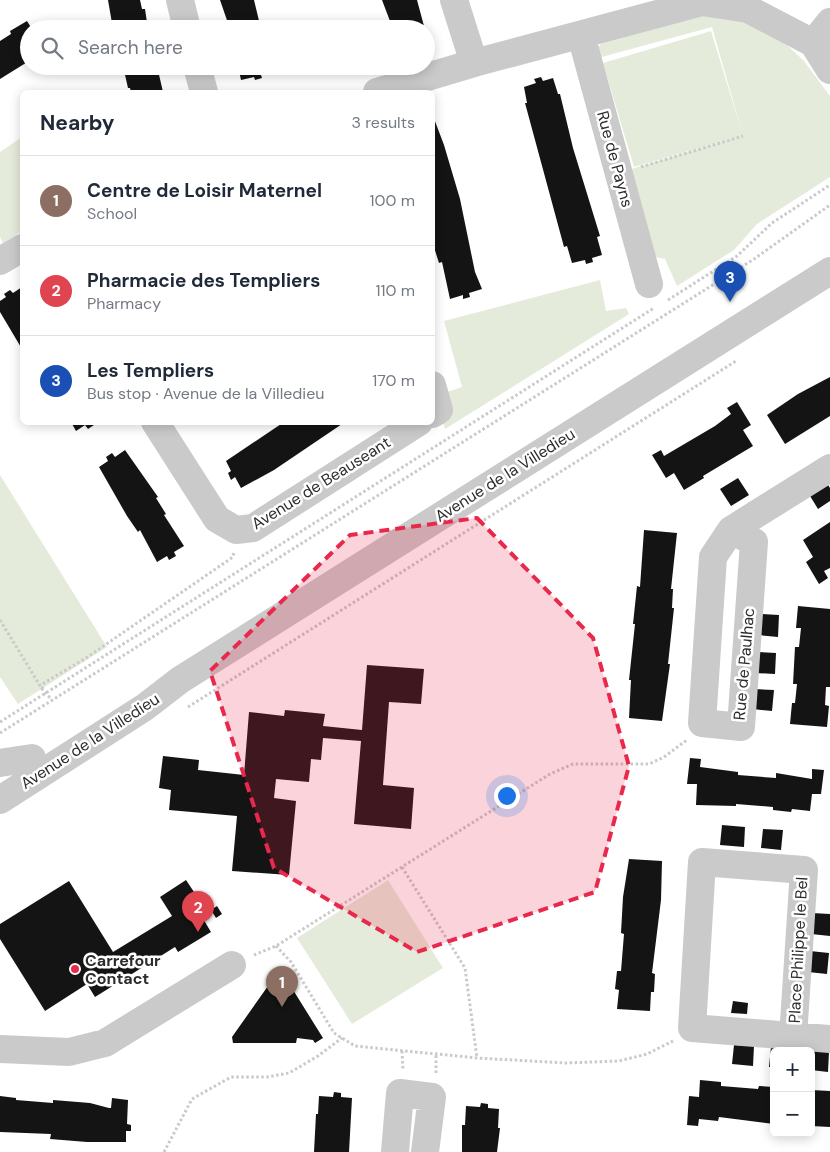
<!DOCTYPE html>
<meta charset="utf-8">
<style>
body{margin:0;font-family:"DM Sans",sans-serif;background:#f2f2f3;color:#1f2937}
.controls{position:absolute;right:15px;bottom:15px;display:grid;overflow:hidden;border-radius:8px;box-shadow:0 2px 12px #0003}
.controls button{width:45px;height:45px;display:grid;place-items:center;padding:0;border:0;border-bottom:1px solid #e0e1e3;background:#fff;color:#1f2937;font:25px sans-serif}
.you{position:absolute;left:506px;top:795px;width:18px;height:18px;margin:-12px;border:4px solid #fff;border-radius:50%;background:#1a73e8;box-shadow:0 0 0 8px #1a73e833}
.badge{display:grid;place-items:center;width:32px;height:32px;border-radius:50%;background:#db2777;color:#fff;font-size:16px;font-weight:700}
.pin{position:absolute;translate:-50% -41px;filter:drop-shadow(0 1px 2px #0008)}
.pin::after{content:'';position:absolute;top:26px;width:18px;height:15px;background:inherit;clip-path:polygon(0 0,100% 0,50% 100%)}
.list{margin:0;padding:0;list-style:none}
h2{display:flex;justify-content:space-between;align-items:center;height:65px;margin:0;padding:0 20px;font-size:21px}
h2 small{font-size:16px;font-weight:400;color:#747a83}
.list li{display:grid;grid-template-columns:32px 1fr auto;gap:15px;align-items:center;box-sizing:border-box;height:90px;padding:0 20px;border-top:1px solid #e0e1e3}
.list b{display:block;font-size:19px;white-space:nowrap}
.list p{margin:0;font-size:16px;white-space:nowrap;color:#747a83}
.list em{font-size:16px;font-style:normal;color:#747a83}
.icon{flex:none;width:28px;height:28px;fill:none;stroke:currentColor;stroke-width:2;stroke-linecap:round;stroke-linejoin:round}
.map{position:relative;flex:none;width:830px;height:1152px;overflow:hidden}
.search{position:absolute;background:#fff;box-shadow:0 2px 12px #0003;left:20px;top:20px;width:415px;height:55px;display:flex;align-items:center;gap:12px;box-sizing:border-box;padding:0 18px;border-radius:28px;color:#747a83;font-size:19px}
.panel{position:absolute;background:#fff;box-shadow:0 2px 12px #0003;left:20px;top:90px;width:415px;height:335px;border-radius:8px}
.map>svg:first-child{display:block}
.green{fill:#e5ebda}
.building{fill:#141414}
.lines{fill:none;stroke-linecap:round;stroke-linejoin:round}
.path{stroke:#cacaca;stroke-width:3;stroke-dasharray:2.5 2.5;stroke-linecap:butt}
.minor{stroke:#cacaca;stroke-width:28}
.marked{fill:#e9294c;fill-opacity:0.2;stroke:#e9294c;stroke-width:4;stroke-dasharray:10 6;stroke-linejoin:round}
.poi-dot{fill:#e9294c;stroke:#fff;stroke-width:2}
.labels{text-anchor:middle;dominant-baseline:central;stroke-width:5;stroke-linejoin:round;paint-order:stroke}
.street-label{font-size:16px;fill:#2d2d2d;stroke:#fff}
.poi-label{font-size:16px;font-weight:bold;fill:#2d2d2d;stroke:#fff;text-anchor:start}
</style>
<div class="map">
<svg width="830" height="1152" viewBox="0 0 830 1152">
<rect width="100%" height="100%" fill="#fff"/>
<path class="green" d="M 682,16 L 708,16 L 741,21 L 761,28 L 787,45 L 804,61 L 830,96 L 830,177 L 757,224 L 734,250 L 677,286 L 665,259 L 655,257 L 625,171 L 743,135 L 634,167 L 603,63 L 711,31 L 742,133 L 712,27 L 598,58 L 596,50 L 607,36 Z
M 22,137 L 22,231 L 3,243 L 0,237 L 0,152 Z
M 600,280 L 606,311 L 626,308 L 629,314 L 445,429 L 440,413 L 441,394 L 462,387 L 444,321 Z
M 0,475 L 107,647 L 18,704 L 0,677 Z
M 388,880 L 443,968 L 352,1024 L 297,938 Z"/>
<path class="building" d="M 108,0 L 140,0 L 142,9 L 145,9 L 148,29 L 113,29 Z
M 220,0 L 254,0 L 261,29 L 230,29 Z
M 382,0 L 417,0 L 424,26 L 417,29 L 393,29 Z
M 27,21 L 32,29 L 29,29 L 29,61 L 0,79 L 0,41 L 11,34 L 10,31 Z
M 123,66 L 157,66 L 163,92 L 131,92 L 130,88 L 128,88 Z
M 238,66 L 271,66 L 273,72 L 261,75 L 262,78 L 255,80 L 254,77 L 241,80 Z
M 541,77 L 543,81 L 553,78 L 558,94 L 560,94 L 573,148 L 600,236 L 597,237 L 602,255 L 592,258 L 593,262 L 586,264 L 585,260 L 572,263 L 567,246 L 564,247 L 525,103 L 527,103 L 524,87 L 536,83 L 534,79 Z
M 433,116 L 444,145 L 460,199 L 475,272 L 482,289 L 469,293 L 470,297 L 463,299 L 463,295 L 450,299 L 442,262 L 439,263 L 432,241 Z
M 22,287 L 22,349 L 0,312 L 0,301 L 6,297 L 4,294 L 10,290 L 13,293 Z
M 830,377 L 830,416 L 785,444 L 767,415 L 798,394 Z
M 737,402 L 751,425 L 743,430 L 753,446 L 703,476 L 704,478 L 684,490 L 674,473 L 666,478 L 652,455 L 661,450 L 664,456 L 715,426 L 731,414 L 727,408 Z
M 71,422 L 93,422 L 94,425 L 88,429 L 85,425 L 76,431 Z
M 284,422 L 345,422 L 274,470 L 241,488 L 235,477 L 231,480 L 228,473 L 231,471 L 226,461 Z
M 125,450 L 158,497 L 156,498 L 166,514 L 164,515 L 184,546 L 174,552 L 176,556 L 169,560 L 167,556 L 157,562 L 140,530 L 138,532 L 127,516 L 99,467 L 108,461 L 106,457 L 112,453 L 115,457 Z
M 738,478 L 749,495 L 731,506 L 720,489 Z
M 825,480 L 830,488 L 830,501 L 818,509 L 807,491 Z
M 830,522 L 830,568 L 824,571 L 828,578 L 819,584 L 806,562 L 813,557 L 803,540 Z
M 644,530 L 677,533 L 671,589 L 673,589 L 672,608 L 674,608 L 668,664 L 670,664 L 662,721 L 629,718 L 631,680 L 629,680 L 635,624 L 633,624 L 637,586 L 640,587 Z
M 798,606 L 830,609 L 830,687 L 826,687 L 825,705 L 829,706 L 827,727 L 790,724 L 792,703 L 795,703 L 797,684 L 793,684 L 795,647 L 799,647 L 801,628 L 796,628 Z
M 760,614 L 779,615 L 778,637 L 758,635 Z
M 757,652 L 776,653 L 775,674 L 755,673 Z
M 367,665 L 424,669 L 421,704 L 389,702 L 383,785 L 414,788 L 411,829 L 354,824 L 361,741 L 323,738 L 321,760 L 311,759 L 309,782 L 276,779 L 274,798 L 296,801 L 289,875 L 232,871 L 237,816 L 169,810 L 171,790 L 159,788 L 163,756 L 199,760 L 198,770 L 244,775 L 249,712 L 284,716 L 285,710 L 325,714 L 323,726 L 362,730 Z
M 754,689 L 774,690 L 772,711 L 752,709 Z
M 690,758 L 701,759 L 700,767 L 738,772 L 738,775 L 776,778 L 776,773 L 812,779 L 812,769 L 824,770 L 821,794 L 812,794 L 810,811 L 792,809 L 791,812 L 773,810 L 773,807 L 736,804 L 736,806 L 696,805 L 697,784 L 687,784 Z
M 722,825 L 745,827 L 744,847 L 720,845 Z
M 763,829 L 783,830 L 781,850 L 761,848 Z
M 629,859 L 662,861 L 661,900 L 652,973 L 655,974 L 654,992 L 651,992 L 650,1011 L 617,1009 L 619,990 L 615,989 L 617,971 L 621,971 L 624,934 L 621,933 L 623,897 Z
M 186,880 L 202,904 L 196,907 L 211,932 L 178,952 L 175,947 L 95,997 L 87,984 L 45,1011 L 0,939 L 0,924 L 69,881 L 113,952 L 172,916 L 160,897 Z
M 217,906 L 222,914 L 216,918 L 211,910 Z
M 812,913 L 830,914 L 830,936 L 811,934 Z
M 810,951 L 829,953 L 827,974 L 808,972 Z
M 280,969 L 323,1038 L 315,1043 L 313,1040 L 297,1038 L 296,1043 L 233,1043 L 232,1037 Z
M 733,1001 L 748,1003 L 747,1014 L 731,1013 Z
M 734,1045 L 754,1046 L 753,1066 L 732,1064 Z
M 771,1047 L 791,1049 L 791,1051 L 774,1051 L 774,1067 L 769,1067 Z
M 811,1050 L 829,1052 L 828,1072 L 811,1070 Z
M 700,1080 L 721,1082 L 721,1086 L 758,1089 L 759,1086 L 774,1087 L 774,1124 L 719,1117 L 718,1121 L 699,1119 L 698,1126 L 687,1125 L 689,1096 L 699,1097 Z
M 811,1090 L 830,1091 L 830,1127 L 811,1126 Z
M 334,1092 L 341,1093 L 341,1097 L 352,1098 L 349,1152 L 314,1152 L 316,1114 L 318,1114 L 319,1096 L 333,1097 Z
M 0,1096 L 16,1098 L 16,1100 L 53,1103 L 53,1100 L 90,1103 L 109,1108 L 111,1108 L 112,1098 L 128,1100 L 127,1124 L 131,1125 L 131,1131 L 126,1131 L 126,1142 L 87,1142 L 50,1139 L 51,1134 L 0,1132 Z
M 481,1103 L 488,1104 L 488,1108 L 499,1109 L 498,1128 L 500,1128 L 497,1152 L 462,1152 L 462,1125 L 465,1125 L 466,1106 L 480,1107 Z"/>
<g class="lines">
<path class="path" d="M 641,167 L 743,136
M 668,300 L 737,256 L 772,223 L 830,185
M 0,620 L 42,689 L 52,700
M 42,689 L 44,683 L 86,658 L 233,557 L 234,551
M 188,707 L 736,361
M 0,722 L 654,308
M 0,733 L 754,259 L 830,205
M 402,867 L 465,968 L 477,1058
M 276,946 L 291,962 L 334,1033 L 355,1046 L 477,1058 L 566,1063 L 619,1061 L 647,1054 L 673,1041
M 254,955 L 276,946 L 550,774 L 573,764 L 649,764 L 664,757 L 687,740
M 402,1051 L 403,1070
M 436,1073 L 436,1054
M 164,1152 L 192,1099 L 231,1077 L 267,1077 L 289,1073 L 318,1056 L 342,1038"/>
<path class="minor" d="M 180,0 L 187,29
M 454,0 L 474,63
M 581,35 L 649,284
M 813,43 L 830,22
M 197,66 L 204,92
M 377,92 L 474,63 L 702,2 L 748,9 L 813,43 L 830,70
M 0,261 L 22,248
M 432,385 L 439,410 L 432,414
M 155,422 L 217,519 L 236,530 L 253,528 L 419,422
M 731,530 L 754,542 L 741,727 L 702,723 L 713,557 L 731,530 L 830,468
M 0,763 L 32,758
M 0,800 L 145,707 L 180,680 L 830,271
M 793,1037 L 804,870 L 702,862 L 692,1028 L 830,1039
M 0,1049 L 69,1052 L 105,1043 L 232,965
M 395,1152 L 400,1093 L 432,1097 L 425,1152"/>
</g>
<path class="marked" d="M 477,518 L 593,638 L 629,766 L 595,892 L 417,952 L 274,868 L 210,671 L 350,535 Z"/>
<circle class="poi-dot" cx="75" cy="969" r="5"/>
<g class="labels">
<g class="street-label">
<text transform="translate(615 159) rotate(75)">Rue de Payns</text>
<text transform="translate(505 475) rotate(-32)">Avenue de la Villedieu</text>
<text transform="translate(321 483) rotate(-32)">Avenue de Beauseant</text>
<text transform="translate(744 664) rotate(-85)">Rue de Paulhac</text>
<text transform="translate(90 741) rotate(-33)">Avenue de la Villedieu</text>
<text transform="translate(798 950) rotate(-87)">Place Philippe le Bel</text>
</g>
<g class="poi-label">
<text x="85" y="960">Carrefour<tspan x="85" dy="18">Contact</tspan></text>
</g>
</g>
</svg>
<div class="controls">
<button>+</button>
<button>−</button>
</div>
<div class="you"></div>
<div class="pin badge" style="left:282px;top:1007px;background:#8d6e63">1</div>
<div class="pin badge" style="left:198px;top:932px;background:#e0444e">2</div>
<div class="pin badge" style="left:730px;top:302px;background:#1a4fb4">3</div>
<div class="search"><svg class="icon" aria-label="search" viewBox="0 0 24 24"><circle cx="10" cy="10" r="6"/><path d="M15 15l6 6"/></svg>Search here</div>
<section class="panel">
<h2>Nearby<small>3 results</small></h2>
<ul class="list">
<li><span class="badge" style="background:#8d6e63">1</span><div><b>Centre de Loisir Maternel</b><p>School</p></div><em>100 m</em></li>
<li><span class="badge" style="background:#e0444e">2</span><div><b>Pharmacie des Templiers</b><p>Pharmacy</p></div><em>110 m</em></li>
<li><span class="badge" style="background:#1a4fb4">3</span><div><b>Les Templiers</b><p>Bus stop · Avenue de la Villedieu</p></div><em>170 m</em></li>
</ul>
</section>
</div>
